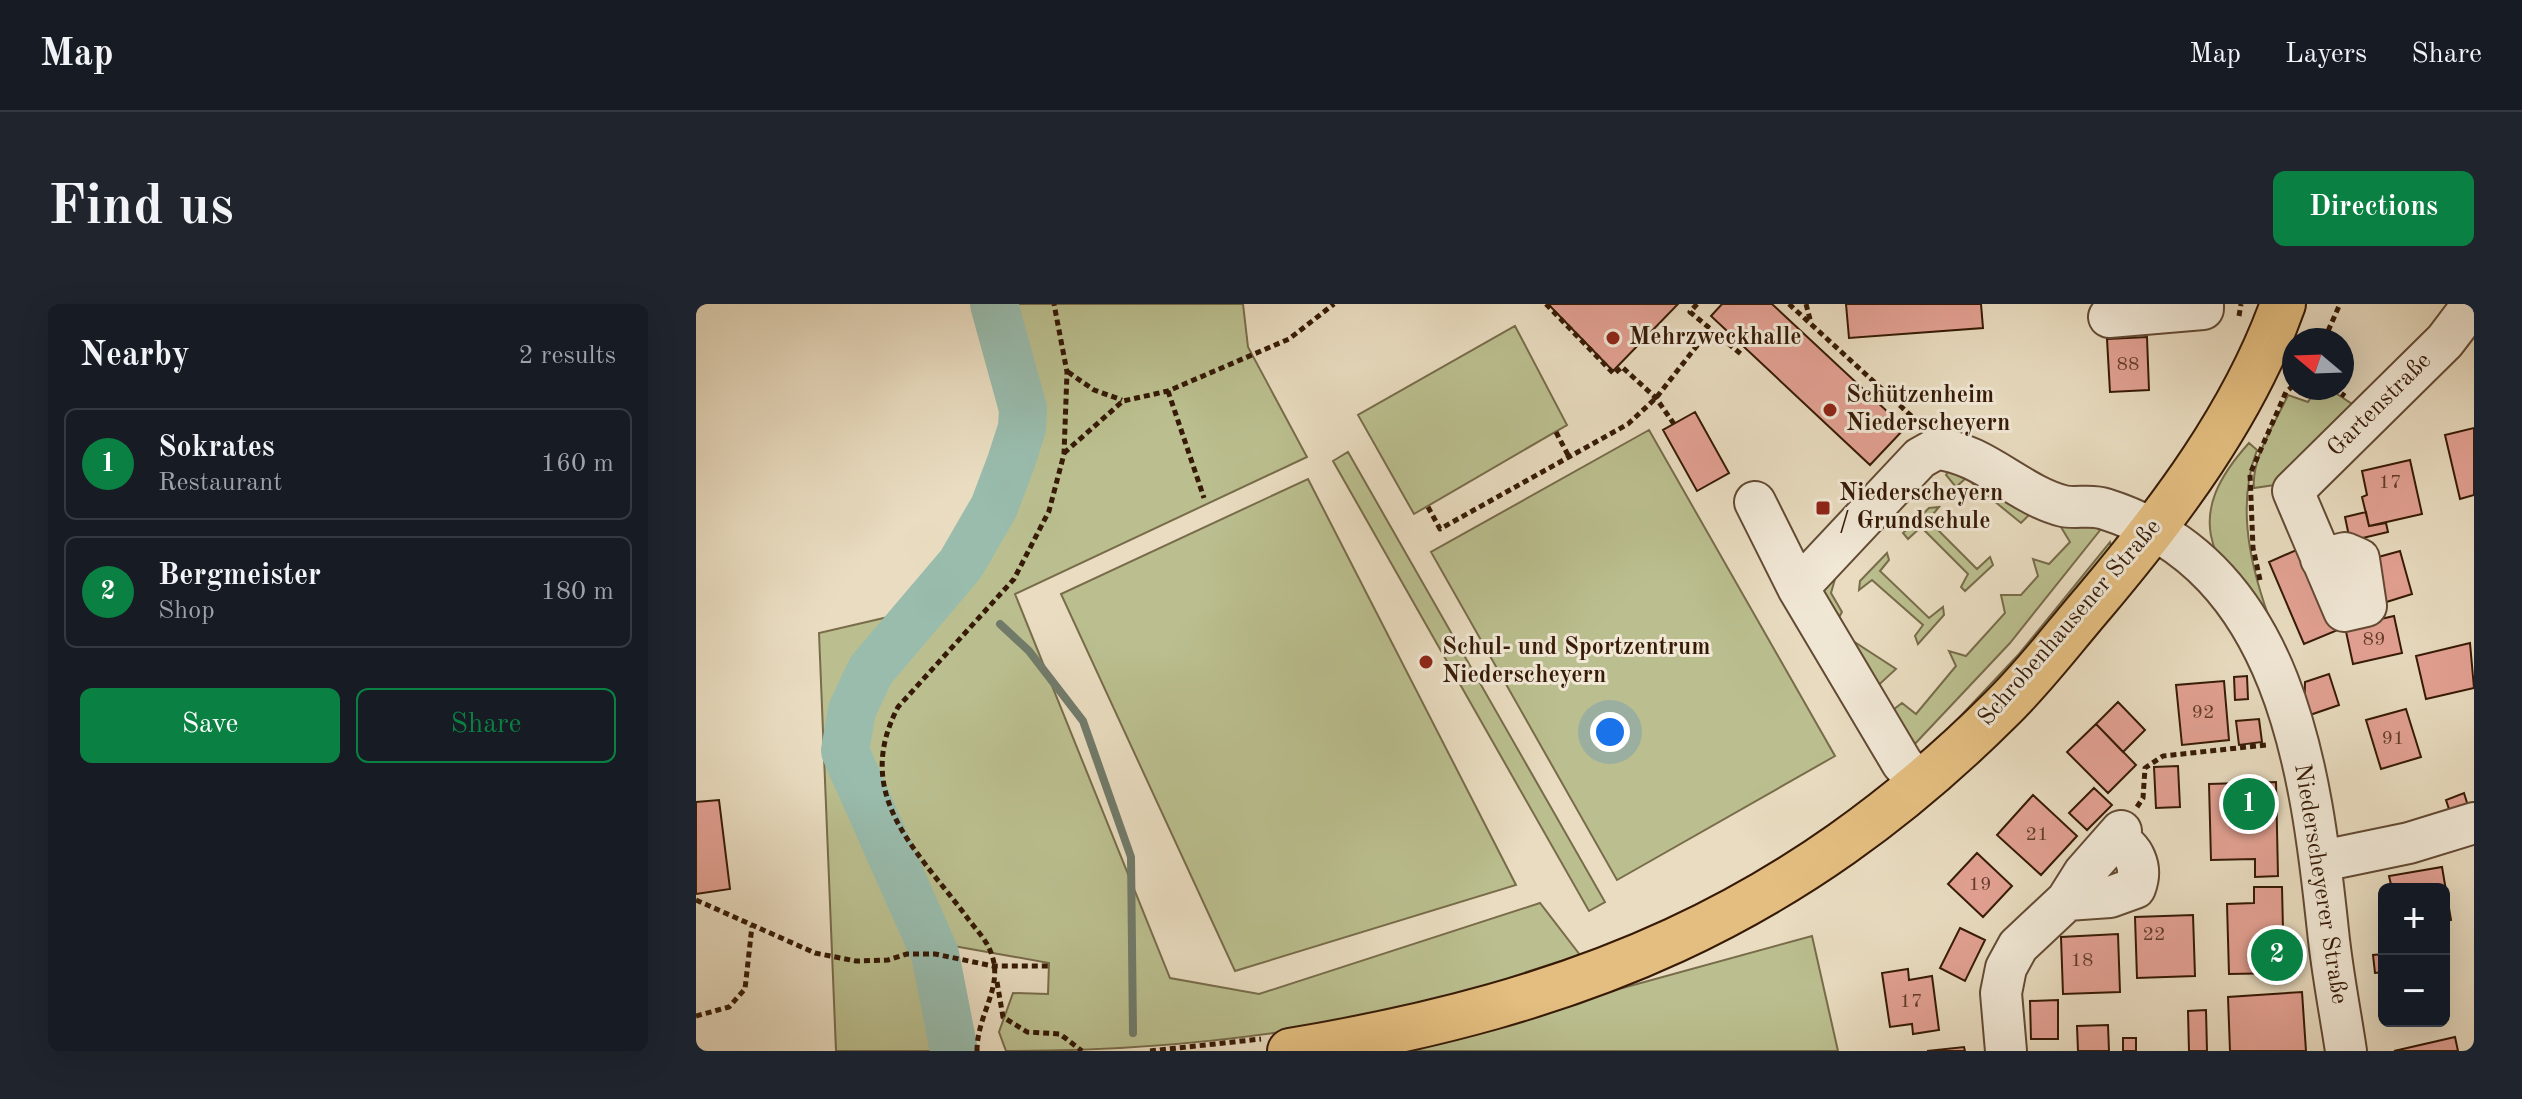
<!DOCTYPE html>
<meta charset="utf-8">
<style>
body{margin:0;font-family:"Old Standard TT",serif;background:#20242c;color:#f1f3f6}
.controls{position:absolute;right:24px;bottom:24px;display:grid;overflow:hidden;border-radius:12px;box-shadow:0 8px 32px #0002}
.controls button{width:72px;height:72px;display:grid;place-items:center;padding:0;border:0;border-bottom:2px solid #363941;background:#171b24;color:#f1f3f6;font:40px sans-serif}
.compass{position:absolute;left:1586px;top:24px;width:72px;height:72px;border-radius:50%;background:#171b24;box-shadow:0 8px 32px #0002;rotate:289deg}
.you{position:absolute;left:914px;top:428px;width:28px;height:28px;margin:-20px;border:6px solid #fff;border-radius:50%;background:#1a73e8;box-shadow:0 0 0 12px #1a73e833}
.badge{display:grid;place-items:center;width:52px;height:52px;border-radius:50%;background:#0b8043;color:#fff;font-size:26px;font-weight:700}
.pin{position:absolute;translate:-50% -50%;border:4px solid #fff;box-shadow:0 2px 8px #0006}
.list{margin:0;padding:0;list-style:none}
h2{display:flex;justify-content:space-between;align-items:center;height:104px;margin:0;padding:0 32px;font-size:34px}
h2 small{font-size:26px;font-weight:400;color:#9ea1a6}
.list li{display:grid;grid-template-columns:52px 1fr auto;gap:24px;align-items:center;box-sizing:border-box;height:112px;margin:0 16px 16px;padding:0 16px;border:2px solid #363941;border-radius:12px}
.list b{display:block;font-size:30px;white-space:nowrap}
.list p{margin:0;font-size:26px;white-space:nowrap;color:#9ea1a6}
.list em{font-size:26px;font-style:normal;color:#9ea1a6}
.actions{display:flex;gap:16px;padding:24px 32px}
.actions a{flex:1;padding:18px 0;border:2px solid #0b8043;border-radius:12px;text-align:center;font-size:28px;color:#0b8043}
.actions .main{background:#0b8043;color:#fff}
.map{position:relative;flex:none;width:1778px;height:747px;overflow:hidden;border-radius:12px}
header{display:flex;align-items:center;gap:48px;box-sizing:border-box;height:112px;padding:0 40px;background:#171b24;border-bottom:2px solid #363941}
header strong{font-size:38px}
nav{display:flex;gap:44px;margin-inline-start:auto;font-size:28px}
.intro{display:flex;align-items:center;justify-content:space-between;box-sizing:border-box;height:192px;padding:0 48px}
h1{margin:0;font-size:56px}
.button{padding:20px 36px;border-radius:12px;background:#0b8043;color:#fff;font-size:28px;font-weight:700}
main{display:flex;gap:48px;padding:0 48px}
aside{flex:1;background:#171b24;border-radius:12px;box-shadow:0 8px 32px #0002}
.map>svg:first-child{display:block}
.green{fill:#bbbf8f;stroke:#786c4a;stroke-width:2}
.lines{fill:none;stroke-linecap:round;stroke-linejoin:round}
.stream{stroke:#717b6a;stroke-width:8}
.river{stroke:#99bcad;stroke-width:48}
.building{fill:#e3a193;stroke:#361a06;stroke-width:2}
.minor-casing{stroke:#634a34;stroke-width:44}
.major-casing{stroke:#361a06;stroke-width:48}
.path{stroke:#361a06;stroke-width:5;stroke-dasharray:6 4;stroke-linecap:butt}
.minor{stroke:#f1e8d6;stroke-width:40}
.major{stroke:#e4be80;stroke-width:44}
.poi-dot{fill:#8f2418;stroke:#f1e8d6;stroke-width:3}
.labels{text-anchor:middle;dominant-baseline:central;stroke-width:6;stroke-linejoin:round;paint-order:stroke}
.number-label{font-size:20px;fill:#613c29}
.poi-label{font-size:24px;font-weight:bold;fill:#361a06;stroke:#f1e8d6;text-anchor:start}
.street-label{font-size:24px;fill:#361a06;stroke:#f1e8d6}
</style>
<header>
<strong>Map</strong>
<nav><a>Map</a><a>Layers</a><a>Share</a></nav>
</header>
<div class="intro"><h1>Find us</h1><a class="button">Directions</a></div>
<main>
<aside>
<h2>Nearby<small>2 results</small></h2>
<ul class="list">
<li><span class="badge">1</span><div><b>Sokrates</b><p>Restaurant</p></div><em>160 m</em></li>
<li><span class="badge">2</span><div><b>Bergmeister</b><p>Shop</p></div><em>180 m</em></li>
</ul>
<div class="actions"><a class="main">Save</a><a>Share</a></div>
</aside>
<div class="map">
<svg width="1778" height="747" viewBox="0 0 1778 747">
<rect width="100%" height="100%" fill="#e9dcc0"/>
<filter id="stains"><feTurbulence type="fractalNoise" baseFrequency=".0025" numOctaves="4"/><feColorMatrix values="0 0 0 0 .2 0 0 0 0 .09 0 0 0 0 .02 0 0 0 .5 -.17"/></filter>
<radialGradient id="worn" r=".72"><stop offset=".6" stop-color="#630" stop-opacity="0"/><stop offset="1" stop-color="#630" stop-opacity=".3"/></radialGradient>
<path class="green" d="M 307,0 L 547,0 L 552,43 L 611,153 L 319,290 L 474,674 L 563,690 L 844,599 L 884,651 C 822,670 760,693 697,707 C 570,736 440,747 310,747 L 303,728 L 317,689 L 352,690 L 353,659 L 241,639 L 157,454 C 155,354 233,325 283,252 C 311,212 333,166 343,117 L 310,120 L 323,81 L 313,47 Z
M 819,22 L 871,121 L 718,210 L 662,111 Z
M 1621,84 L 1632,84 L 1659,102 L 1585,180 L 1558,184 C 1555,154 1580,118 1592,91 L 1612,98 Z
M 953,126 L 1139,452 L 921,576 L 735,248 Z
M 1553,139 L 1561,146 C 1537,209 1559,280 1583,340 C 1528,264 1475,225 1553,139 Z
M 652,148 L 909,598 L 893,607 L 637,157 Z
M 1259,157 L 1347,197 L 1325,219 L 1270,174 L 1260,183 L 1250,171 Z
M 1224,165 L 1229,172 L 1143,261 L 1135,289 L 1146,308 L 1137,324 L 1200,365 L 1175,388 L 1122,298 L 1126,269 Z
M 612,175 L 820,581 L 539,667 L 365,290 Z
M 1243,203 L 1232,216 L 1281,265 L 1294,253 L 1297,261 L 1269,287 L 1265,283 L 1272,270 L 1225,223 L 1212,235 L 1207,229 L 1233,204 Z
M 1377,216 L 1405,225 L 1314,339 L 1215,444 L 1193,409 L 1206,399 L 1220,410 L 1260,362 L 1253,347 L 1270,352 L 1309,309 L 1305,291 L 1325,291 L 1342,272 L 1337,255 L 1353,260 L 1374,238 L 1365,223 Z
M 1414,238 L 1416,245 L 1292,395 L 1228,451 L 1323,350 Z
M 1191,249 L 1193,256 L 1184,267 L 1233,314 L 1247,303 L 1248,311 L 1222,340 L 1219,332 L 1227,321 L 1176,276 L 1163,286 L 1164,277 Z
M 230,273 L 231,280 C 177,347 119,403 158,495 C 172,529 192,560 205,594 C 225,642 232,697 244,747 L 140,747 L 123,329 L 192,313 Z
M 1116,632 L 1142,747 L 674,747 L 912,688 Z"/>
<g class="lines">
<path class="stream" d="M 304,320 L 333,347 L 387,417 L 435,553 L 437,729"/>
<path class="river" d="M 258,747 L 239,650 L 149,447 L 156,406 L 175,366 L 265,260 L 298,203 L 315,158 L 326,124 L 327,105 L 298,0"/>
</g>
<path class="building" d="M 852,0 L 982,0 L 917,67 Z
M 1026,0 L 1076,0 L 1209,124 L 1174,161 L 1015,12 Z
M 1150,0 L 1285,0 L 1287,24 L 1153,34 Z
M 1451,33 L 1453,86 L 1414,88 L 1411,35 Z
M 999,108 L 1033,169 L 1001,187 L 967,126 Z
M 1778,124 L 1778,191 L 1764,195 L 1749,131 Z
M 1714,156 L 1726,210 L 1673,222 L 1666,193 L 1671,191 L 1666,167 Z
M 1670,208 L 1673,222 L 1690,219 L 1692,228 L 1654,237 L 1649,213 Z
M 1614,240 L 1649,323 L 1608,340 L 1573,258 Z
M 1704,247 L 1716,290 L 1681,301 L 1668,257 Z
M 1698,312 L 1706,349 L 1657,360 L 1649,323 Z
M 1774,339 L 1778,384 L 1730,395 L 1720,352 Z
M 1633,370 L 1643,401 L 1608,413 L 1609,378 Z
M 1551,372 L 1552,395 L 1539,396 L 1538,373 Z
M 1528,377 L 1533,436 L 1486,441 L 1480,381 Z
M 1422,398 L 1449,426 L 1427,448 L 1400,420 Z
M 1710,405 L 1725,453 L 1685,465 L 1670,416 Z
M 1563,415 L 1566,438 L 1543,441 L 1540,417 Z
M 1400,420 L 1440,461 L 1412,489 L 1371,448 Z
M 1482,462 L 1484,503 L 1460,504 L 1458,463 Z
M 1580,478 L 1582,572 L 1559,573 L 1559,555 L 1515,556 L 1513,480 Z
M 1398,484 L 1416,501 L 1391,526 L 1373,509 Z
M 1768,489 L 1773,505 L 1755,511 L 1750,496 Z
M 1337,491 L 1381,532 L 1345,571 L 1301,531 Z
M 23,496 L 34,585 L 0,590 L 0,498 Z
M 1281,549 L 1316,582 L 1287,613 L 1252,580 Z
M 1746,563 L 1755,616 L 1748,617 L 1748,585 L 1696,585 L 1693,572 Z
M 1558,583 L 1586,583 L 1588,669 L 1533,670 L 1531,600 L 1558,599 Z
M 1497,611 L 1499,672 L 1441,674 L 1439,613 Z
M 1264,624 L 1289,636 L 1269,677 L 1244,664 Z
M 1422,630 L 1424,688 L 1367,690 L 1365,633 Z
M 1688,650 L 1688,668 L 1679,669 L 1677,651 Z
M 1212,665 L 1213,676 L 1236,672 L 1243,726 L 1217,730 L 1216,720 L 1194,723 L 1186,669 Z
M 1606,688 L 1610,747 L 1534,747 L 1532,693 Z
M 1362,696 L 1362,735 L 1335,735 L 1334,697 Z
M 1510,706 L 1511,747 L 1493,747 L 1492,707 Z
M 1412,721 L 1413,747 L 1382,747 L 1381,722 Z
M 1759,733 L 1762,747 L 1698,747 Z
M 1427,734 L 1440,734 L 1440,747 L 1427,747 Z
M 1268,743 L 1269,747 L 1231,747 Z"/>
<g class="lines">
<g class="minor-casing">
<path id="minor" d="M 1413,13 L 1507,5 L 1507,0
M 1059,198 L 1102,284 L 1206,459 L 1223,479
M 1625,255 L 1649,249 L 1663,255 L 1670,302 L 1648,307 L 1597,187 L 1749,37 L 1777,0
M 1102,284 L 1224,154 L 1240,145 C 1286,148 1323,191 1367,202 C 1380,205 1395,200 1409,205 C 1590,262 1615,466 1632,627 C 1636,667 1644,707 1650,747
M 1626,557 L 1713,539 L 1778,519
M 1371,596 L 1414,593 L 1439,584 C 1447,564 1439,544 1418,535
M 1310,747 L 1305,689 L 1310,664 L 1322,642 L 1371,596 L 1388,569 L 1425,527"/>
</g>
<g class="major-casing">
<path id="major" d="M 594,747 C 881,699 1095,614 1305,405 C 1339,372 1368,333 1399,297 C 1474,208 1548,110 1587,0"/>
</g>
<path class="path" d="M 850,0 L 918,70 L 926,63 L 960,94 L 978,120
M 1001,0 L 994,8 L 1045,50
M 1093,0 L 1222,118
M 1110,0 L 1115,19
M 1543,12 L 1545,0
M 1628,36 L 1644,0
M 372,68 L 398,86 L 426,96
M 1637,84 L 1649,92
M 472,87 L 508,194
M 860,128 L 872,151
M 368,149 L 427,97 L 472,87 L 593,35 L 638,0
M 732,203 L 744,225 L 932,120 L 960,94 L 1014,25
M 1564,276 L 1557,244 L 1554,170 L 1590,88 L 1598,81
M 1441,503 L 1447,494 L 1449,464 L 1467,452 L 1570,441
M 0,596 L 119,649 L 160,657 L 192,656 L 211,650 L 239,650 L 297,662 L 352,662
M 301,678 L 307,713 L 331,728 L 364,730 L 386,747
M 0,712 L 33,703 L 49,685 L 56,622
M 281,747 C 281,707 312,680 292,642 C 287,632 277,622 270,612 C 220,545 156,491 202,403 L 318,275 L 353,207 L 368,150 L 371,68 L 358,0
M 454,747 L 565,735"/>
<use href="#minor" class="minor"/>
<use href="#major" class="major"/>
</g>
<g class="poi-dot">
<circle cx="917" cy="34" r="8"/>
<circle cx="1134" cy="106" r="8"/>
<rect x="1119" y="196" width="16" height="16" rx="4"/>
<circle cx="730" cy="358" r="8"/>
</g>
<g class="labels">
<g class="number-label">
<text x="1432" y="61">88</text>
<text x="1694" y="179">17</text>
<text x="1678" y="336">89</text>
<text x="1507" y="409">92</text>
<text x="1697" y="435">91</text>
<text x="1341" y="531">21</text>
<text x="1284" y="581">19</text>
<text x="1458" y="631">22</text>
<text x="1386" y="657">18</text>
<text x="1215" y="698">17</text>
</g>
<g class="poi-label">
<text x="933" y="34">Mehrzweckhalle</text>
<text x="1150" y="92">Schützenheim<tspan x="1150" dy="28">Niederscheyern</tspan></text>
<text x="1143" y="190">Niederscheyern<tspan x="1143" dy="28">/ Grundschule</tspan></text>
<text x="746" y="344">Schul- und Sportzentrum<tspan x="746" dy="28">Niederscheyern</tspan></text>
</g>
<g class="street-label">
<text transform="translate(1684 101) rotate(-45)">Gartenstraße</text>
<text transform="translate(1374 319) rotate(-49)">Schrobenhausener Straße</text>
<text transform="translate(1624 580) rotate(81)">Niederscheyerer Straße</text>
</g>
</g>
<rect width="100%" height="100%" filter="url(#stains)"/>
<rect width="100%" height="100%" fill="url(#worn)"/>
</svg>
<div class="controls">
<button>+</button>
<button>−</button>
</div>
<svg class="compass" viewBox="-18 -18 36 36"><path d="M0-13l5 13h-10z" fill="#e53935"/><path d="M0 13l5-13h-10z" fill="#9ea1a6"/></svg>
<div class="you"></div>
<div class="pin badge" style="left:1553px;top:500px">1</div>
<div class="pin badge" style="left:1581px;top:651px">2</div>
</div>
</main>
